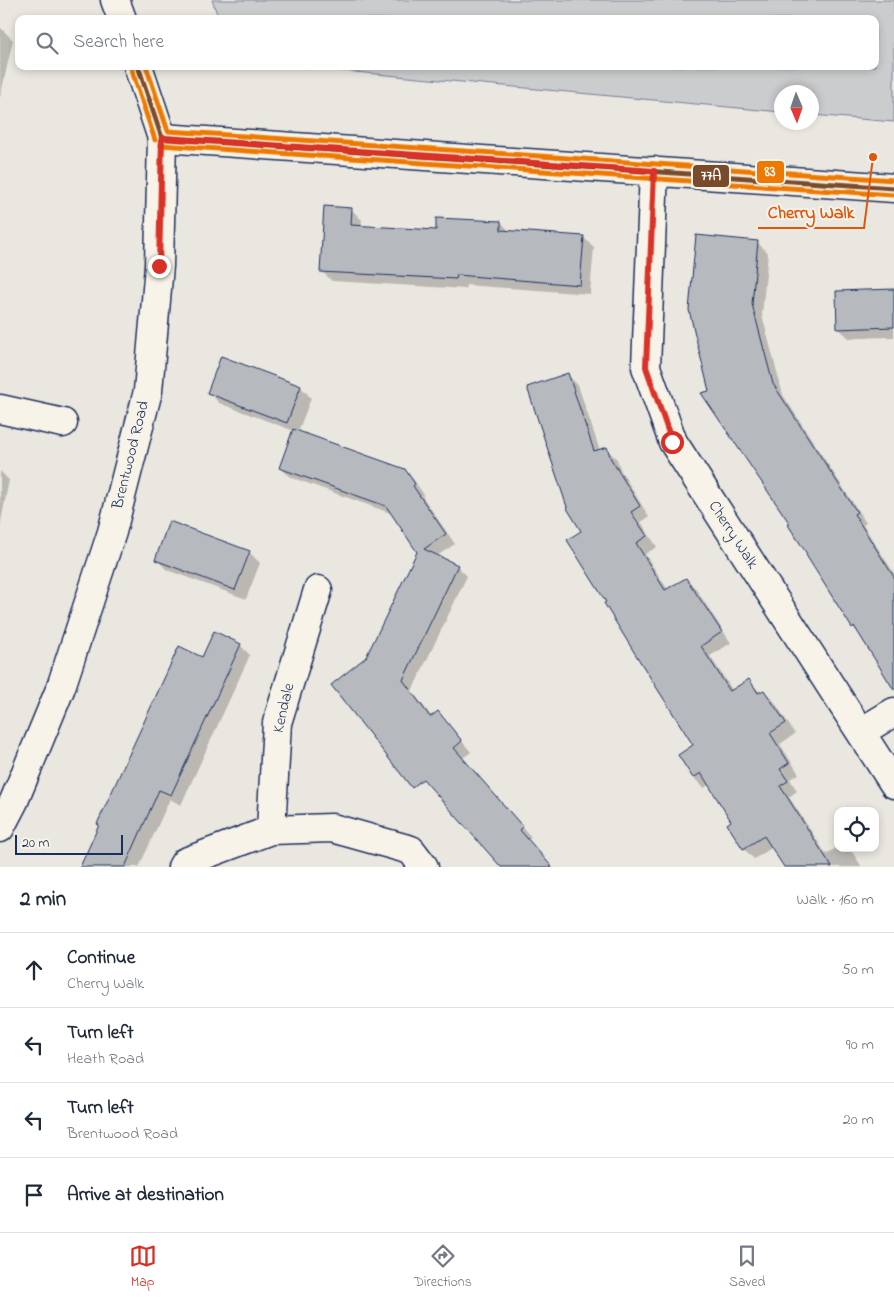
<!DOCTYPE html>
<meta charset="utf-8">
<style>
body{margin:0;font-family:"Indie Flower",sans-serif;background:#f6f6f7;color:#1f2937}
.controls{position:absolute;right:15px;bottom:15px;display:grid;overflow:hidden;border-radius:10px;box-shadow:0 2px 8px #0003}
.controls button{width:45px;height:45px;display:grid;place-items:center;padding:0;border:0;border-bottom:1px solid #e0e1e3;background:#fff;color:#1f2937;font:25px sans-serif}
.compass{position:absolute;left:774px;top:85px;width:45px;height:45px;border-radius:50%;background:#fff;box-shadow:0 2px 8px #0003;rotate:178deg}
.scale{position:absolute;left:15px;bottom:12px;width:108px;box-sizing:border-box;padding-left:5px;border:2px solid #1b2f5e;border-top:0;font-size:14px;line-height:18px;white-space:nowrap;color:#1b2f5e;-webkit-text-stroke:4px #f7f3e8;paint-order:stroke}
.stop{position:absolute;width:15px;height:15px;margin:-11px;border:4px solid #d93025;border-radius:50%;background:#fff}
.stop.end{background:#d93025;border-color:#fff;box-shadow:0 1px 5px #0008}
.list{margin:0;padding:0;list-style:none}
h2{display:flex;justify-content:space-between;align-items:center;height:65px;margin:0;padding:0 20px;font-size:21px}
h2 small{font-size:16px;font-weight:400;color:#747a83}
.list li{display:grid;grid-template-columns:32px 1fr auto;gap:15px;align-items:center;box-sizing:border-box;height:75px;padding:0 20px;border-top:1px solid #e0e1e3}
.list b{display:block;font-size:19px;white-space:nowrap}
.list p{margin:0;font-size:16px;white-space:nowrap;color:#747a83}
.list em{font-size:16px;font-style:normal;color:#747a83}
.icon{flex:none;width:28px;height:28px;fill:none;stroke:currentColor;stroke-width:2;stroke-linecap:round;stroke-linejoin:round}
.map{position:relative;flex:none;width:894px;height:867px;overflow:hidden}
.search{position:absolute;background:#fff;box-shadow:0 2px 8px #0003;left:15px;right:15px;top:15px;height:55px;display:flex;align-items:center;gap:12px;box-sizing:border-box;padding:0 18px;border-radius:10px;color:#747a83;font-size:19px}
.sheet{height:365px;background:#fff}
nav{display:flex;justify-content:space-around;align-items:center;box-sizing:border-box;height:70px;border-top:1px solid #e0e1e3;background:#fff;font-size:14px;color:#747a83}
nav a{display:grid;justify-items:center;gap:2px}
nav .on{color:#d93025}
.map>svg:first-child{display:block}
.green{fill:#cbcccd;stroke:#737e96}
.shadow{fill:#0003}
.building{fill:#b6babf;stroke:#1b2f5e}
.lines{fill:none;stroke-linecap:round;stroke-linejoin:round}
.minor-casing{stroke:#1b2f5e;stroke-width:31}
.tertiary-casing{stroke:#1b2f5e;stroke-width:31}
.minor{stroke:#f7f3e8;stroke-width:28}
.tertiary{stroke:#f7f3e8;stroke-width:28}
.bus-1-casing{stroke:#f7f3e8;stroke-width:9}
.bus-2-casing{stroke:#f7f3e8;stroke-width:9}
.bus-3-casing{stroke:#f7f3e8;stroke-width:9}
.bus-1{stroke:#7a4b2a;stroke-width:5}
.bus-2{stroke:#ee7900;stroke-width:5}
.bus-3{stroke:#ee7900;stroke-width:5}
.route{stroke:#d93025;stroke-width:6}
.labels{text-anchor:middle;dominant-baseline:central;stroke-width:4;stroke-linejoin:round;paint-order:stroke}
.street-label{font-size:16px;fill:#1b2f5e;stroke:#f7f3e8}
.leader{fill:none;stroke:#de5710;stroke-width:2}
.callout-dot{fill:#de5710;stroke:#f7f3e8;stroke-width:2}
.callout-label{font-size:18px;text-anchor:middle;font-weight:bold;fill:#de5710;stroke:#f7f3e8;stroke-width:4;stroke-linejoin:round;paint-order:stroke}
.line-badge{stroke:#f7f3e8;stroke-width:2}
.badge-label{font-size:14px;text-anchor:middle;font-weight:bold;fill:#fff}
</style>
<div class="map">
<svg width="894" height="867" viewBox="0 0 894 867">
<rect width="100%" height="100%" fill="#eae7e0"/>
<filter id="ink" filterUnits="userSpaceOnUse"><feTurbulence type="fractalNoise" baseFrequency=".02" numOctaves="2"/><feDisplacementMap in="SourceGraphic" scale="10" xChannelSelector="R" yChannelSelector="G"/><feConvolveMatrix kernelMatrix="1 2 1 2 8 2 1 2 1" color-interpolation-filters="sRGB"/></filter>
<g filter="url(#ink)">
<path class="green" d="M 212,0 L 894,0 L 894,122 L 812,115 L 812,92 L 782,92 L 781,112 L 291,66 L 875,66 L 875,19 L 219,19 Z"/>
<path class="shadow" d="M 0,27 L 13,40 L 0,98 Z
M 351,209 L 362,220 L 361,227 L 437,232 L 501,222 L 510,232 L 583,237 L 594,247 L 590,294 L 466,285 L 466,289 L 332,281 L 321,271 Z
M 758,243 L 768,253 L 762,315 L 783,395 L 866,523 L 863,525 L 894,573 L 894,673 L 853,627 L 711,392 Z
M 894,290 L 894,337 L 849,338 L 838,328 Z
M 222,358 L 301,387 L 311,398 L 298,432 L 404,470 L 414,480 L 424,495 L 422,496 L 455,544 L 437,556 L 457,566 L 467,576 L 412,691 L 432,717 L 438,713 L 447,723 L 471,752 L 463,758 L 531,837 L 528,840 L 367,658 L 419,552 L 393,514 L 290,477 L 280,467 L 294,431 L 219,403 L 209,392 Z
M 568,375 L 578,385 L 600,451 L 606,449 L 617,459 L 621,471 L 649,517 L 641,522 L 657,547 L 645,554 L 668,590 L 686,579 L 696,589 L 731,643 L 710,656 L 733,691 L 749,681 L 761,693 L 764,691 L 774,701 L 795,734 L 780,744 L 799,774 L 790,779 L 797,791 L 789,797 L 826,854 L 838,847 L 838,848 L 848,848 L 853,853 L 862,867 L 785,867 L 773,847 L 754,859 L 744,849 L 733,821 L 710,784 L 704,788 L 694,778 L 680,755 L 695,745 L 608,603 L 583,532 Z
M 0,471 L 9,480 L 0,527 Z
M 249,552 L 260,563 L 246,599 L 167,570 L 156,559 Z
M 240,645 L 250,655 L 181,805 L 170,799 L 139,867 L 81,867 L 203,659 Z"/>
<path class="building" d="M 324,206 L 352,208 L 351,225 L 436,230 L 436,218 L 501,221 L 501,230 L 584,236 L 580,285 L 457,275 L 456,279 L 320,272 Z
M 696,235 L 758,241 L 752,304 L 773,384 L 857,512 L 854,514 L 894,577 L 894,690 L 854,626 L 852,628 L 806,555 L 807,554 L 788,525 L 790,524 L 701,393 L 709,391 L 689,310 Z
M 894,289 L 894,327 L 837,329 L 836,291 Z
M 221,356 L 301,386 L 287,423 L 207,393 Z
M 568,373 L 594,451 L 607,447 L 611,459 L 640,506 L 631,512 L 647,536 L 636,543 L 665,590 L 686,578 L 722,632 L 701,646 L 730,691 L 749,679 L 758,693 L 764,690 L 786,723 L 770,733 L 789,763 L 780,769 L 788,781 L 780,786 L 832,867 L 784,867 L 764,836 L 743,849 L 727,824 L 731,821 L 701,773 L 693,778 L 678,755 L 693,745 L 634,652 L 604,603 L 606,602 L 567,540 L 581,531 L 568,510 L 527,387 Z
M 293,429 L 405,469 L 415,484 L 413,486 L 446,534 L 424,549 L 458,565 L 403,680 L 430,717 L 438,711 L 462,741 L 454,748 L 523,827 L 520,830 L 552,867 L 501,867 L 423,779 L 412,788 L 331,685 L 366,657 L 417,552 L 386,506 L 279,468 Z
M 169,521 L 250,551 L 235,590 L 155,560 Z
M 214,631 L 241,644 L 171,795 L 159,790 L 125,867 L 80,867 L 99,825 L 97,824 L 179,646 L 202,657 Z"/>
<g class="lines">
<g class="minor-casing">
<path id="minor" d="M 162,138 L 894,188
M 654,171 L 646,367 L 673,442 L 894,784
M 0,409 L 63,423
M 861,732 L 894,712
M 271,830 L 277,723 L 318,590
M 182,867 L 185,862 L 271,830 L 332,828 L 411,850 L 424,867"/>
</g>
<g class="tertiary-casing">
<path id="tertiary" d="M 115,0 L 122,19
M 0,828 L 14,801 L 61,687 L 112,532 L 148,391 L 159,266 L 162,138 L 138,66"/>
</g>
<use href="#minor" class="minor"/>
<use href="#tertiary" class="tertiary"/>
<g class="bus-1-casing">
<path id="bus-1" d="M 138,66 L 162,138
M 162,138 L 894,188"/>
</g>
<g class="bus-2-casing">
<path id="bus-2" d="M 131,68 L 155,140
M 161,145 L 893,195"/>
</g>
<g class="bus-3-casing">
<path id="bus-3" d="M 146,66 L 168,131 L 894,180"/>
</g>
<use href="#bus-1" class="bus-1"/>
<use href="#bus-2" class="bus-2"/>
<use href="#bus-3" class="bus-3"/>
</g>
</g>
<g class="lines" filter="url(#ink)">
<path class="route" d="M 159,266 L 162,138 L 654,171 L 646,367 L 672,442"/>
</g>
<g class="labels">
<g class="street-label">
<text transform="translate(131 455) rotate(-76)">Brentwood Road</text>
<text transform="translate(733 535) rotate(57)">Cherry Walk</text>
<text transform="translate(284 708) rotate(-77)">Kendale</text>
</g>
</g>
<path class="leader" d="M873 157L864 228H758"/>
<circle class="callout-dot" cx="873" cy="157" r="5"/>
<g class="callout-label">
<text x="811" y="218">Cherry Walk</text>
</g>
<g class="line-badge">
<rect x="756" y="160" width="29" height="24" rx="5" fill="#ee7900"/>
<rect x="692" y="164" width="38" height="24" rx="5" fill="#7a4b2a"/>
</g>
<g class="badge-label">
<text x="770" y="176">83</text>
<text x="711" y="180">77A</text>
</g>
</svg>
<div class="controls">
<button><svg class="icon" aria-label="locate" viewBox="0 0 24 24"><circle cx="12" cy="12" r="6"/><path d="M12 2v4M12 18v4M2 12h4M18 12h4"/></svg></button>
</div>
<svg class="compass" viewBox="-18 -18 36 36"><path d="M0-13l5 13h-10z" fill="#e53935"/><path d="M0 13l5-13h-10z" fill="#747a83"/></svg>
<div class="scale">20 m</div>
<div class="stop" style="left:672px;top:442px"></div>
<div class="stop end" style="left:159px;top:266px"></div>
<div class="search"><svg class="icon" aria-label="search" viewBox="0 0 24 24"><circle cx="10" cy="10" r="6"/><path d="M15 15l6 6"/></svg>Search here</div>
</div>
<section class="sheet">
<h2>2 min<small>Walk · 160 m</small></h2>
<ul class="list">
<li><svg class="icon" aria-label="ahead" viewBox="0 0 24 24"><path d="M12 20V5M6 11l6-6 6 6"/></svg><div><b>Continue</b><p>Cherry Walk</p></div><em>50 m</em></li>
<li><svg class="icon" aria-label="left" viewBox="0 0 24 24"><path d="M17 20v-9H6M10 6l-5 5 5 5"/></svg><div><b>Turn left</b><p>Heath Road</p></div><em>90 m</em></li>
<li><svg class="icon" aria-label="left" viewBox="0 0 24 24"><path d="M17 20v-9H6M10 6l-5 5 5 5"/></svg><div><b>Turn left</b><p>Brentwood Road</p></div><em>20 m</em></li>
<li><svg class="icon" aria-label="arrive" viewBox="0 0 24 24"><path d="M6 21V4h12l-3 4 3 4H6"/></svg><div><b>Arrive at destination</b></div></li>
</ul>
</section>
<nav>
<a class="on"><svg class="icon" aria-label="map" viewBox="0 0 24 24"><path d="M3 6l6-2 6 2 6-2v14l-6 2-6-2-6 2zM9 4v14M15 6v14"/></svg>Map</a>
<a><svg class="icon" aria-label="directions" viewBox="0 0 24 24"><path d="M12 3l9 9-9 9-9-9zM9 14v-3h6M13 9l2 2-2 2"/></svg>Directions</a>
<a><svg class="icon" aria-label="saved" viewBox="0 0 24 24"><path d="M7 4h10v16l-5-4-5 4z"/></svg>Saved</a>
</nav>
